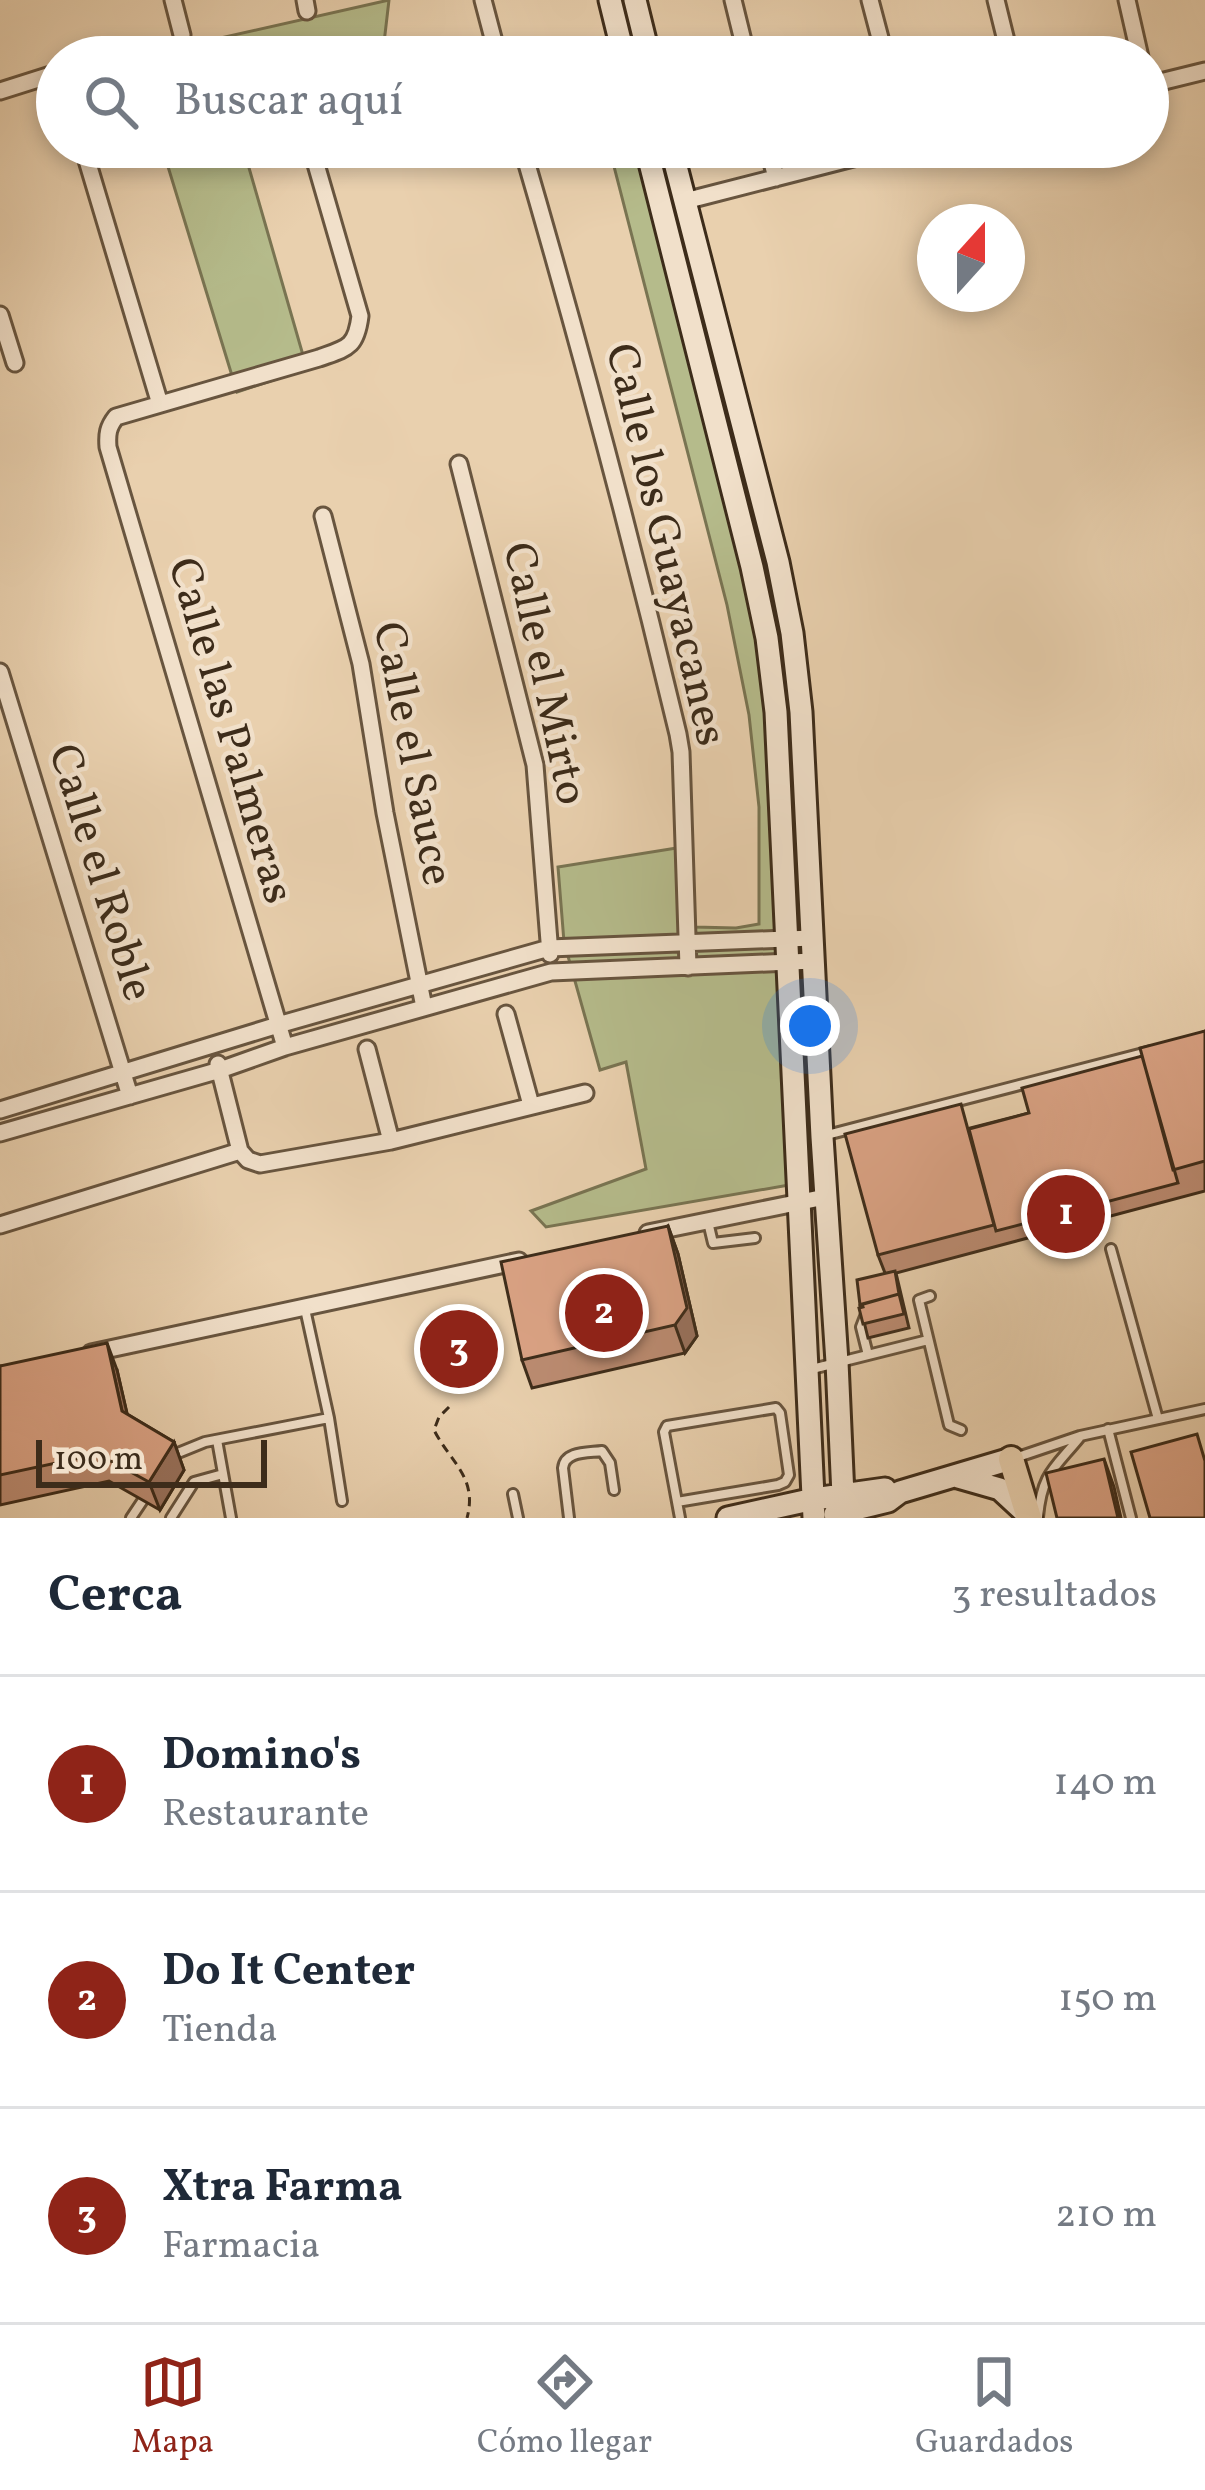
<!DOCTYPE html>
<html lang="es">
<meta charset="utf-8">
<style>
body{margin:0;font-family:Vollkorn,serif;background:#f2f2f3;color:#1f2937}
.compass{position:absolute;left:917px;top:204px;width:108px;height:108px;border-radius:50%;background:#fff;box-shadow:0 6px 18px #0003;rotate:21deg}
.scale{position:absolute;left:36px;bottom:30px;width:231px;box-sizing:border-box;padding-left:12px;border:6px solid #3d2c1a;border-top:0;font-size:33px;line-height:42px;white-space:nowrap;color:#3d2c1a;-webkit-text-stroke:9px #f1e0ca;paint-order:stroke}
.you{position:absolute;left:810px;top:1026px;width:42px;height:42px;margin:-30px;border:9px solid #fff;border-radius:50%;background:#1a73e8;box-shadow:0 0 0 18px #1a73e833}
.badge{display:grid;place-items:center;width:78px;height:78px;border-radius:50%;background:#8f2418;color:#fff;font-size:39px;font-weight:700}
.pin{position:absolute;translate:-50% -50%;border:6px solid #fff;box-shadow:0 3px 12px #0006}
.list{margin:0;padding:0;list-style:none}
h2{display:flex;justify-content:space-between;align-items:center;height:156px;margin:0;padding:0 48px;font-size:51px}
h2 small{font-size:39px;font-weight:400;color:#747a83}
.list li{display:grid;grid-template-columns:78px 1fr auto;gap:36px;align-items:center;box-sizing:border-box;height:216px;padding:0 48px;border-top:3px solid #e0e1e3}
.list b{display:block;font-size:45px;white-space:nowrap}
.list p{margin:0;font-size:39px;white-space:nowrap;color:#747a83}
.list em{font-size:39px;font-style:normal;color:#747a83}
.icon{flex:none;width:66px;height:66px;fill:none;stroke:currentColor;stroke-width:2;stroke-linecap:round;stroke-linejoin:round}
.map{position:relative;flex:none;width:1205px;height:1518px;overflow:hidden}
.search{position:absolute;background:#fff;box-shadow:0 6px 18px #0003;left:36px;right:36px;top:36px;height:132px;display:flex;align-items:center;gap:30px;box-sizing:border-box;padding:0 42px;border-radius:66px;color:#747a83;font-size:45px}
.sheet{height:804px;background:#fff}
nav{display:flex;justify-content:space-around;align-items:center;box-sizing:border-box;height:168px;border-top:3px solid #e0e1e3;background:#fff;font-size:33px;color:#747a83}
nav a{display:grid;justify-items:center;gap:6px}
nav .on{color:#8f2418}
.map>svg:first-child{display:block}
.green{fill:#b5bb8b;stroke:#797452;stroke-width:3}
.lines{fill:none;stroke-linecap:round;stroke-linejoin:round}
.lane-casing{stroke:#68553f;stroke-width:14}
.street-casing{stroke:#68553f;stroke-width:21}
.secondary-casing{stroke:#3d2c1a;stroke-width:27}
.primary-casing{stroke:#3d2c1a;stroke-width:30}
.path{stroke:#3d2c1a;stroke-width:3;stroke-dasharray:9 6;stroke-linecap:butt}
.lane{stroke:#f1e0ca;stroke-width:8}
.street{stroke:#f1e0ca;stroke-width:15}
.secondary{stroke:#f1e0ca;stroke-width:21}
.primary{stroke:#e9d0ae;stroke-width:24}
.wall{fill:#bc8c72;stroke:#3d2c1a;stroke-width:3}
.shaded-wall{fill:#99725d;stroke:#3d2c1a;stroke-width:3}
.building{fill:#dba385;stroke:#3d2c1a;stroke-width:3}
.labels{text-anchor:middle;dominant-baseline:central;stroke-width:9;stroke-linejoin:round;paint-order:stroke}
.street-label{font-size:45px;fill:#3d2c1a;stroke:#f1e0ca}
</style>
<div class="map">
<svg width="1205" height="1518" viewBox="0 0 1205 1518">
<rect width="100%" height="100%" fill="#e9d0ae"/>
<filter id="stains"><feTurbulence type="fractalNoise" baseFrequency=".00167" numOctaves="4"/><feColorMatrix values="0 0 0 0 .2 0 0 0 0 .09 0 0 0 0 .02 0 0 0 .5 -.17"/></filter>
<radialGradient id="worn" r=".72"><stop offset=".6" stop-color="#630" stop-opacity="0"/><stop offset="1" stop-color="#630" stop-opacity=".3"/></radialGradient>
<path class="green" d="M 389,0 L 384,43 L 287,57 L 136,57 Z
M 162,147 L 243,147 L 307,369 L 237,392 Z
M 609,147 L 635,147 L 762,648 L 771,724 L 789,1185 L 546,1227 L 531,1211 L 646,1169 L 626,1062 L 600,1070 L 564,942 L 558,867 L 689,846 L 694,927 L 736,928 L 759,924 L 759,807 L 749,715 L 727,605 Z"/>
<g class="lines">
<g class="lane-casing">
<path id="lane" d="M 823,1136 L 1151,1051
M 708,1222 L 713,1243 L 755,1238
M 1111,1249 L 1158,1419
M 930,1296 L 919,1300 L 949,1425 L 961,1430
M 305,1309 L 329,1418 L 342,1501
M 866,1314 L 861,1327 L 868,1355
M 808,1370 L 928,1340
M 1108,1429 L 1131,1518
M 217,1440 L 231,1518
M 173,1455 L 205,1442 L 329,1418
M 1018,1457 L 1080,1436 L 1205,1409
M 513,1494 L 518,1518
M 677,1502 L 778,1485 L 785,1482 L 789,1475 L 780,1413 L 776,1408 L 667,1426 L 664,1432 L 680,1518
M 1038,1517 C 1042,1473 1054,1469 1080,1437
M 131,1518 L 143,1500
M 171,1518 L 194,1482 L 223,1474
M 569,1518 L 563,1468 C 565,1451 587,1453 602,1451 L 610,1463 L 614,1490"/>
</g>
<g class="street-casing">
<path id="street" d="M 173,0 L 182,35
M 305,0 L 307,11
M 483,0 L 498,57
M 733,0 L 747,57
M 870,0 L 885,57
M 996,0 L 1010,57
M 1127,0 L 1140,57
M 1148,85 L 1205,71
M 0,91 L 57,73
M 83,147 L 160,404
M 522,147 C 579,342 631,537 678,734 L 681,752 L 688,967
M 768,147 L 776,178
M 685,201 L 896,147
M 0,315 L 15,363
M 459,464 L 535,765 L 550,954
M 323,516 L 361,664 L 385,813 L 424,1007
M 0,672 L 130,1096
M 506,1014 L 531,1105
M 285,1047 L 108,447 C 107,434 108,427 116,417 L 319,358 C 347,348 356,348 360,316 L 311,147
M 367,1049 L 391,1141
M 218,1064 L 240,1151 L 248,1160 L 260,1164 L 391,1141 L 585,1093
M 0,1110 L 278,1025 L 549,948 L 812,938
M 0,1133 L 220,1070 L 285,1047 L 551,972 L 813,961
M 0,1225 L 240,1151
M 648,1233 L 825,1197
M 91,1353 L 519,1261"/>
</g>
<g class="secondary-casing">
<path id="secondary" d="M 610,0 L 624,57
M 635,0 L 649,57
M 646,147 L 752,567 L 767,638 L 776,712 L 814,1518
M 671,147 L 778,562 L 792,633 L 801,712 L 822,1137 L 837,1362 L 844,1518
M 958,1477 L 1000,1489 L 1028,1515
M 835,1514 L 888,1501 L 900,1492 L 1011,1459
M 728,1518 L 814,1499 L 885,1489"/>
</g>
<g class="primary-casing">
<path id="primary" d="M 1011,1459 L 1029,1518"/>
</g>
<path class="path" d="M 449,1407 L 439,1417 L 434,1430 C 450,1462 478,1477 467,1518"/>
<use href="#lane" class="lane"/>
<use href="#street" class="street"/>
<use href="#secondary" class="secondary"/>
<use href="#primary" class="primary"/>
</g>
<path class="wall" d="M 1205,1031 L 1205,1191 L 896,1273 L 909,1328 L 868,1338 L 860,1305 L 885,1273 L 878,1255 L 970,1128 L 1029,1113 L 1142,1056 Z
M 668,1226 L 678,1254 L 697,1336 L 685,1353 L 532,1388 L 522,1360 Z
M 0,1366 L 117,1370 L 127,1414 L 174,1442 L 184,1470 L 160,1510 L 109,1481 L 0,1505 Z"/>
<path class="shaded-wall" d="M 668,1226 L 678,1254 L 697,1336 L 685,1353 L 675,1325 Z
M 107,1343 L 117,1370 L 133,1439 L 122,1411 Z
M 174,1442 L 184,1470 L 160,1510 L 149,1482 Z
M 1104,1459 L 1114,1487 L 1121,1518 L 1118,1518 Z"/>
<path class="building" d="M 1205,1031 L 1205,1161 L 1173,1170 L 1140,1048 Z
M 1142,1056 L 1178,1183 L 996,1231 L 969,1129 L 1029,1113 L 1022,1088 Z
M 961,1104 L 994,1225 L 878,1255 L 845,1134 Z
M 668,1226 L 687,1308 L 675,1325 L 522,1360 L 501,1262 Z
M 895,1271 L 899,1294 L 860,1305 L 857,1280 Z
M 899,1294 L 904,1314 L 863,1324 L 859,1308 L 863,1307 L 862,1304 Z
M 107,1343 L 122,1411 L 174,1442 L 149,1482 L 98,1454 L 0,1475 L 0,1366 Z
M 1197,1434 L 1205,1461 L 1205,1518 L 1150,1518 L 1131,1452 Z
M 1104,1459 L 1118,1518 L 1057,1518 L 1046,1473 Z"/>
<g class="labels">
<g class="street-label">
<text transform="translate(664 545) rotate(77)">Calle los Guayacanes</text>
<text transform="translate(543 674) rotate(78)">Calle el Mirto</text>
<text transform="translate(229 731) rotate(74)">Calle las Palmeras</text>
<text transform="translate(411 754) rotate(79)">Calle el Sauce</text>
<text transform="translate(99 873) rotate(73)">Calle el Roble</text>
</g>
</g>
<rect width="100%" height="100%" filter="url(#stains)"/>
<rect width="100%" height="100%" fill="url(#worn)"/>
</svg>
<svg class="compass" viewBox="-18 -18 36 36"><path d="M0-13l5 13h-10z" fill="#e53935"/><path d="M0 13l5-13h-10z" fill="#747a83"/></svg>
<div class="scale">100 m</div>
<div class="you"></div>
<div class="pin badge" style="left:1066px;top:1214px">1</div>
<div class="pin badge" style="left:604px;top:1313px">2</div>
<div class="pin badge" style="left:459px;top:1349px">3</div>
<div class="search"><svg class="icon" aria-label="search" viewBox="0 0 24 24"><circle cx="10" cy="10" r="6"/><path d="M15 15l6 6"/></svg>Buscar aquí</div>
</div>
<section class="sheet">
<h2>Cerca<small>3 resultados</small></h2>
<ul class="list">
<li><span class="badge">1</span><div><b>Domino's</b><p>Restaurante</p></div><em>140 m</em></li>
<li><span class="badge">2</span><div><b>Do It Center</b><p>Tienda</p></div><em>150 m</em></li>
<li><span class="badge">3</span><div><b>Xtra Farma</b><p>Farmacia</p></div><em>210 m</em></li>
</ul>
</section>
<nav>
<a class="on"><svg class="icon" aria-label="map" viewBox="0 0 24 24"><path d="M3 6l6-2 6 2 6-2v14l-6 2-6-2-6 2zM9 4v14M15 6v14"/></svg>Mapa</a>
<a><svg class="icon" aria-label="directions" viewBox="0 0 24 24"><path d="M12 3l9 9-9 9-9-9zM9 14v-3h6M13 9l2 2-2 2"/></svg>Cómo llegar</a>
<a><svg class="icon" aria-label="saved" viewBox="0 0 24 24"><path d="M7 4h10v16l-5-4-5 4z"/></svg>Guardados</a>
</nav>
